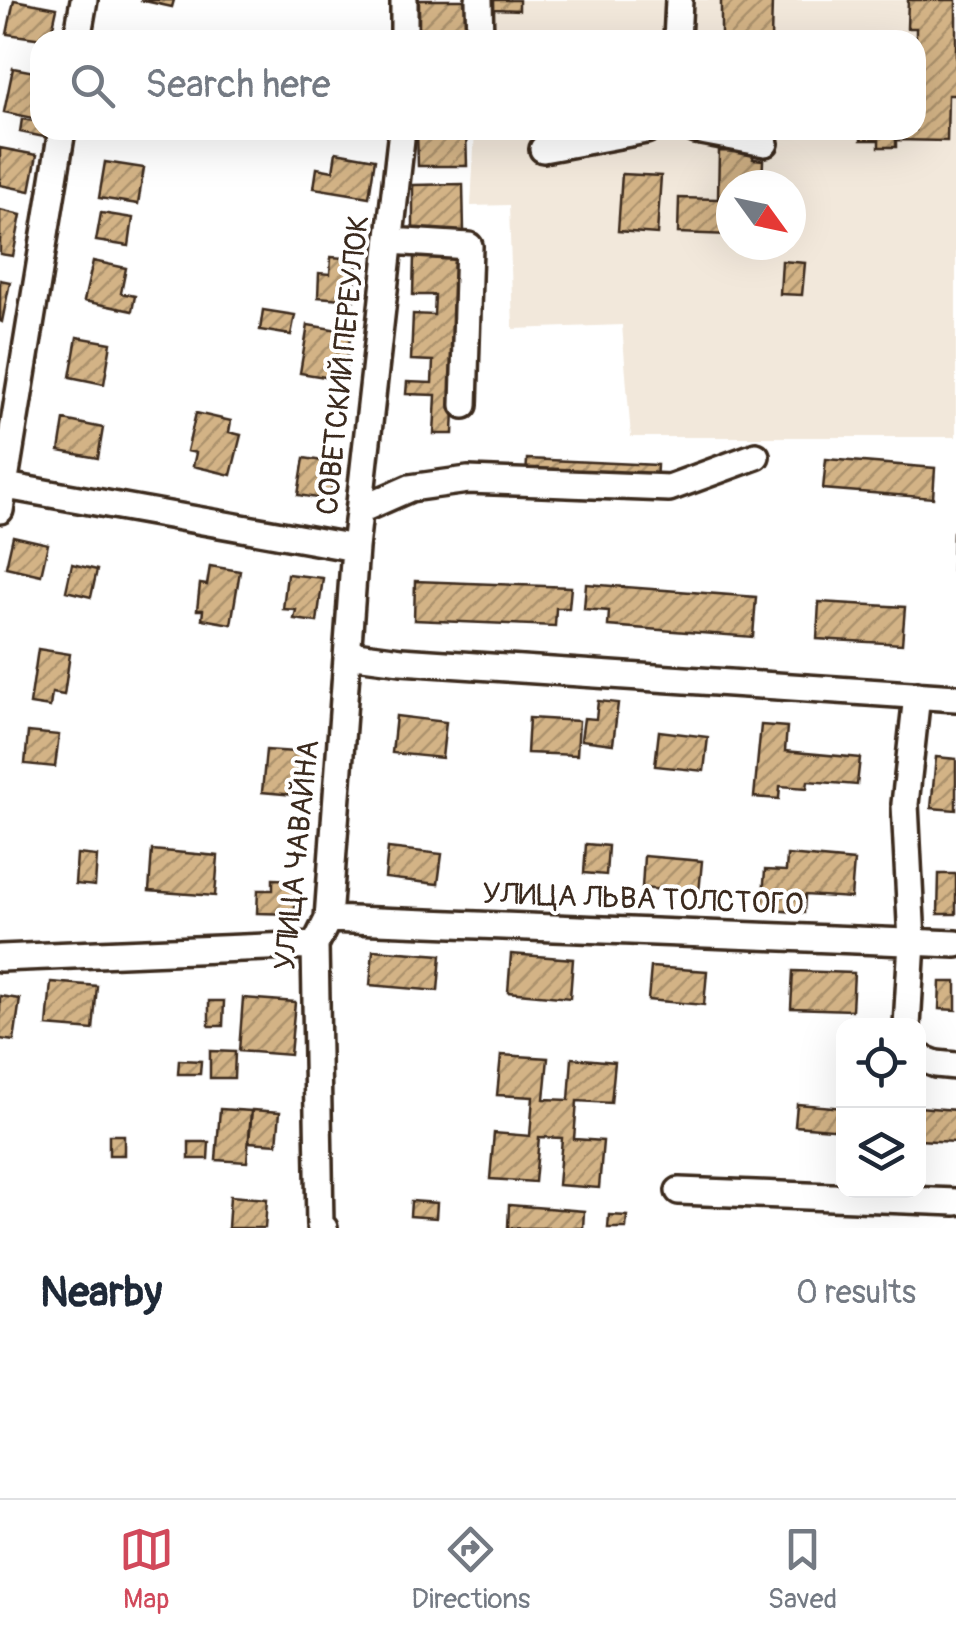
<!DOCTYPE html>
<meta charset="utf-8">
<style>
body{margin:0;font-family:Pangolin,sans-serif;background:#f2f2f3;color:#1f2937}
.controls{position:absolute;right:30px;bottom:30px;display:grid;overflow:hidden;border-radius:20px;box-shadow:0 10px 40px #0002}
.controls button{width:90px;height:90px;display:grid;place-items:center;padding:0;border:0;border-bottom:2px solid #e0e1e3;background:#fff;color:#1f2937;font:50px sans-serif}
.compass{position:absolute;left:716px;top:170px;width:90px;height:90px;border-radius:50%;background:#fff;box-shadow:0 10px 40px #0002;rotate:123deg}
.list{margin:0;padding:0;list-style:none}
h2{display:flex;justify-content:space-between;align-items:center;height:130px;margin:0;padding:0 40px;font-size:42px}
h2 small{font-size:32px;font-weight:400;color:#747a83}
.icon{flex:none;width:55px;height:55px;fill:none;stroke:currentColor;stroke-width:2;stroke-linecap:round;stroke-linejoin:round}
.map{position:relative;flex:none;width:956px;height:1228px;overflow:hidden}
.search{position:absolute;background:#fff;box-shadow:0 10px 40px #0002;left:30px;right:30px;top:30px;height:110px;display:flex;align-items:center;gap:25px;box-sizing:border-box;padding:0 35px;border-radius:30px;color:#747a83;font-size:38px}
.sheet{height:270px;background:#fff}
nav{display:flex;justify-content:space-around;align-items:center;box-sizing:border-box;height:140px;border-top:2px solid #e0e1e3;background:#fff;font-size:28px;color:#747a83}
nav a{display:grid;justify-items:center;gap:5px}
nav .on{color:#d1495b}
.map>svg:first-child{display:block}
.built{fill:#f2e8db;fill-rule:evenodd}
.building{fill:url(#building-hatch);stroke:#3b2a1e;stroke-width:2.5}
.lines{fill:none;stroke-linecap:round;stroke-linejoin:round}
.minor-casing{stroke:#3b2a1e;stroke-width:32}
.minor{stroke:#fff;stroke-width:25}
.labels{text-anchor:middle;dominant-baseline:central;stroke-width:8;stroke-linejoin:round;paint-order:stroke}
.street-label{font-size:30px;fill:#3b2a1e;stroke:#fff}
</style>
<div class="map">
<svg width="956" height="1228" viewBox="0 0 956 1228">
<defs>
<pattern id="building-hatch" width="6" height="6" patternUnits="userSpaceOnUse" patternTransform="scale(2.5)"><rect width="6" height="6" fill="#d3b386"/><path d="M-1 1l2-2M0 6l6-6M5 7l2-2" fill="none" stroke="#ac926d"/></pattern>
</defs>
<rect width="100%" height="100%" fill="#fff"/>
<filter id="ink" filterUnits="userSpaceOnUse"><feTurbulence type="fractalNoise" baseFrequency=".01" numOctaves="2"/><feDisplacementMap in="SourceGraphic" scale="20" xChannelSelector="R" yChannelSelector="G"/><feConvolveMatrix kernelMatrix="1 2 1 2 8 2 1 2 1" color-interpolation-filters="sRGB"/></filter>
<g filter="url(#ink)">
<path class="built" d="M 494,0 L 956,0 L 956,437 L 631,437 L 622,325 L 513,329 L 509,205 L 471,206 L 475,130 L 916,130 L 916,40 L 494,40 ZM 731,185 L 791,185 L 791,245 L 731,245 Z"/>
<path class="building" d="M 14,0 L 57,8 L 50,40 L 7,34 Z
M 140,0 L 174,0 L 172,7 Z
M 419,0 L 469,0 L 469,40 L 439,40 L 439,29 L 419,29 Z
M 494,0 L 519,0 L 519,10 L 494,9 Z
M 721,0 L 772,0 L 771,40 L 721,40 Z
M 908,0 L 956,0 L 956,95 L 948,95 L 947,141 L 896,140 L 896,147 L 879,147 L 879,140 L 861,140 L 861,130 L 916,130 L 916,28 L 907,28 Z
M 13,68 L 40,73 L 38,119 L 4,112 Z
M 22,119 L 40,122 L 40,130 L 51,130 L 49,138 L 20,132 Z
M 417,130 L 466,130 L 467,166 L 418,166 Z
M 0,148 L 37,155 L 30,191 L 0,185 Z
M 719,151 L 754,152 L 753,159 L 763,160 L 762,185 L 731,185 L 731,235 L 678,233 L 679,198 L 718,199 Z
M 336,152 L 375,159 L 369,197 L 314,188 L 317,168 L 333,171 Z
M 105,162 L 144,168 L 138,204 L 99,198 Z
M 622,174 L 661,176 L 657,234 L 618,231 Z
M 463,184 L 464,231 L 413,232 L 413,185 Z
M 0,210 L 21,215 L 13,256 L 0,254 Z
M 101,213 L 133,218 L 129,246 L 96,241 Z
M 414,256 L 460,258 L 453,434 L 434,434 L 436,395 L 406,394 L 407,382 L 432,383 L 433,361 L 411,360 L 413,314 L 434,315 L 435,295 L 413,295 Z
M 331,257 L 357,259 L 354,300 L 318,297 L 319,273 L 330,274 Z
M 93,261 L 126,268 L 121,293 L 135,296 L 132,311 L 84,301 Z
M 782,261 L 805,263 L 802,295 L 780,294 Z
M 0,280 L 10,282 L 2,322 L 0,321 Z
M 263,310 L 295,315 L 291,335 L 260,330 Z
M 308,325 L 351,332 L 344,380 L 300,373 Z
M 77,337 L 111,343 L 104,384 L 70,377 Z
M 196,413 L 231,421 L 229,432 L 241,435 L 231,475 L 193,466 L 196,453 L 187,451 Z
M 64,420 L 103,428 L 98,458 L 59,451 Z
M 304,458 L 335,463 L 330,500 L 298,495 Z
M 527,459 L 657,465 L 656,484 L 526,478 Z
M 826,459 L 935,468 L 933,498 L 823,489 Z
M 953,532 L 956,532 L 956,570 L 952,570 Z
M 13,536 L 48,544 L 41,575 L 6,567 Z
M 72,564 L 97,570 L 91,597 L 66,591 Z
M 210,566 L 240,571 L 231,624 L 202,619 L 203,610 L 197,610 L 200,584 L 207,585 Z
M 287,574 L 323,578 L 317,622 L 294,619 L 296,610 L 283,609 Z
M 415,581 L 571,587 L 569,608 L 556,608 L 555,626 L 414,620 Z
M 586,584 L 756,597 L 753,637 L 608,626 L 609,611 L 584,609 Z
M 819,602 L 905,607 L 902,644 L 817,639 Z
M 38,649 L 70,654 L 64,695 L 52,693 L 50,707 L 30,704 Z
M 598,701 L 618,703 L 613,744 L 581,740 L 584,718 L 596,719 Z
M 396,716 L 446,722 L 442,758 L 392,753 Z
M 529,718 L 579,721 L 577,755 L 527,753 Z
M 761,725 L 787,727 L 785,751 L 860,758 L 857,785 L 808,781 L 807,788 L 780,786 L 779,799 L 754,797 Z
M 659,731 L 708,737 L 704,771 L 655,766 Z
M 28,732 L 59,735 L 55,767 L 25,764 Z
M 266,750 L 309,753 L 305,796 L 262,792 Z
M 936,757 L 956,759 L 956,810 L 931,808 Z
M 586,844 L 608,846 L 606,875 L 584,873 Z
M 388,848 L 442,854 L 438,884 L 385,878 Z
M 152,850 L 218,856 L 215,896 L 149,891 Z
M 77,854 L 97,856 L 95,886 L 75,884 Z
M 787,855 L 854,861 L 851,898 L 805,895 L 804,913 L 762,909 L 765,870 L 786,871 Z
M 644,856 L 702,861 L 699,893 L 642,888 Z
M 939,874 L 956,874 L 956,914 L 938,914 Z
M 273,879 L 296,880 L 295,914 L 257,913 L 258,890 L 273,890 Z
M 373,950 L 441,955 L 438,991 L 370,985 Z
M 511,954 L 573,959 L 570,998 L 508,992 Z
M 651,967 L 707,971 L 704,1005 L 648,1000 Z
M 793,971 L 854,973 L 852,1010 L 791,1008 Z
M 51,982 L 97,986 L 93,1030 L 47,1026 Z
M 940,982 L 956,982 L 956,1010 L 939,1009 Z
M 0,996 L 20,999 L 14,1041 L 0,1039 Z
M 243,998 L 295,1002 L 290,1055 L 239,1051 Z
M 209,1001 L 224,1001 L 223,1026 L 209,1026 Z
M 210,1051 L 235,1052 L 234,1078 L 210,1078 Z
M 501,1055 L 548,1058 L 544,1099 L 569,1100 L 572,1058 L 615,1062 L 611,1103 L 577,1101 L 574,1139 L 603,1141 L 599,1188 L 558,1185 L 562,1138 L 539,1137 L 535,1182 L 490,1179 L 494,1133 L 530,1136 L 533,1097 L 497,1095 Z
M 179,1060 L 201,1061 L 200,1074 L 178,1074 Z
M 797,1104 L 844,1108 L 844,1130 L 795,1126 Z
M 918,1107 L 956,1110 L 956,1142 L 918,1140 Z
M 220,1109 L 251,1111 L 247,1162 L 216,1160 Z
M 252,1110 L 280,1112 L 277,1144 L 249,1142 Z
M 109,1135 L 124,1135 L 124,1155 L 109,1155 Z
M 189,1142 L 209,1142 L 208,1159 L 189,1159 Z
M 230,1196 L 267,1199 L 265,1228 L 228,1228 Z
M 411,1201 L 437,1203 L 436,1218 L 410,1216 Z
M 509,1205 L 584,1211 L 583,1228 L 508,1228 Z
M 609,1215 L 627,1216 L 626,1228 L 608,1228 Z"/>
<g class="lines">
<g class="minor-casing">
<path id="minor" d="M 404,0 L 404,40
M 479,0 L 480,40
M 77,40 L 84,0
M 677,40 L 679,0
M 696,130 L 765,143
M 543,149 L 646,130
M 390,241 L 469,246 L 464,405
M 0,485 L 355,548
M 0,510 L 62,130
M 360,510 L 410,488 L 468,480 L 669,488 L 756,456
M 348,654 L 401,661 L 956,698
M 328,919 L 956,944
M 0,958 L 315,945
M 907,1026 L 912,942 L 905,804 L 917,695
M 918,1057 L 936,1064 L 956,1066
M 679,1191 L 956,1202
M 324,1228 L 320,1225 L 315,945 L 328,919 L 355,548 L 402,130"/>
</g>
<use href="#minor" class="minor"/>
</g>
</g>
<g class="labels">
<g class="street-label">
<text transform="translate(343 365) rotate(-84)">СОВЕТСКИЙ ПЕРЕУЛОК</text>
<text transform="translate(297 855) rotate(-84)">УЛИЦА ЧАВАЙНА</text>
<text transform="translate(643 899) rotate(2)">УЛИЦА ЛЬВА ТОЛСТОГО</text>
</g>
</g>
</svg>
<div class="controls">
<button><svg class="icon" aria-label="locate" viewBox="0 0 24 24"><circle cx="12" cy="12" r="6"/><path d="M12 2v4M12 18v4M2 12h4M18 12h4"/></svg></button>
<button><svg class="icon" aria-label="layers" viewBox="0 0 24 24"><path d="M12 4l9 5-9 5-9-5zM3 14l9 5 9-5"/></svg></button>
</div>
<svg class="compass" viewBox="-18 -18 36 36"><path d="M0-13l5 13h-10z" fill="#e53935"/><path d="M0 13l5-13h-10z" fill="#747a83"/></svg>
<div class="search"><svg class="icon" aria-label="search" viewBox="0 0 24 24"><circle cx="10" cy="10" r="6"/><path d="M15 15l6 6"/></svg>Search here</div>
</div>
<section class="sheet">
<h2>Nearby<small>0 results</small></h2>
<ul class="list">
</ul>
</section>
<nav>
<a class="on"><svg class="icon" aria-label="map" viewBox="0 0 24 24"><path d="M3 6l6-2 6 2 6-2v14l-6 2-6-2-6 2zM9 4v14M15 6v14"/></svg>Map</a>
<a><svg class="icon" aria-label="directions" viewBox="0 0 24 24"><path d="M12 3l9 9-9 9-9-9zM9 14v-3h6M13 9l2 2-2 2"/></svg>Directions</a>
<a><svg class="icon" aria-label="saved" viewBox="0 0 24 24"><path d="M7 4h10v16l-5-4-5 4z"/></svg>Saved</a>
</nav>
